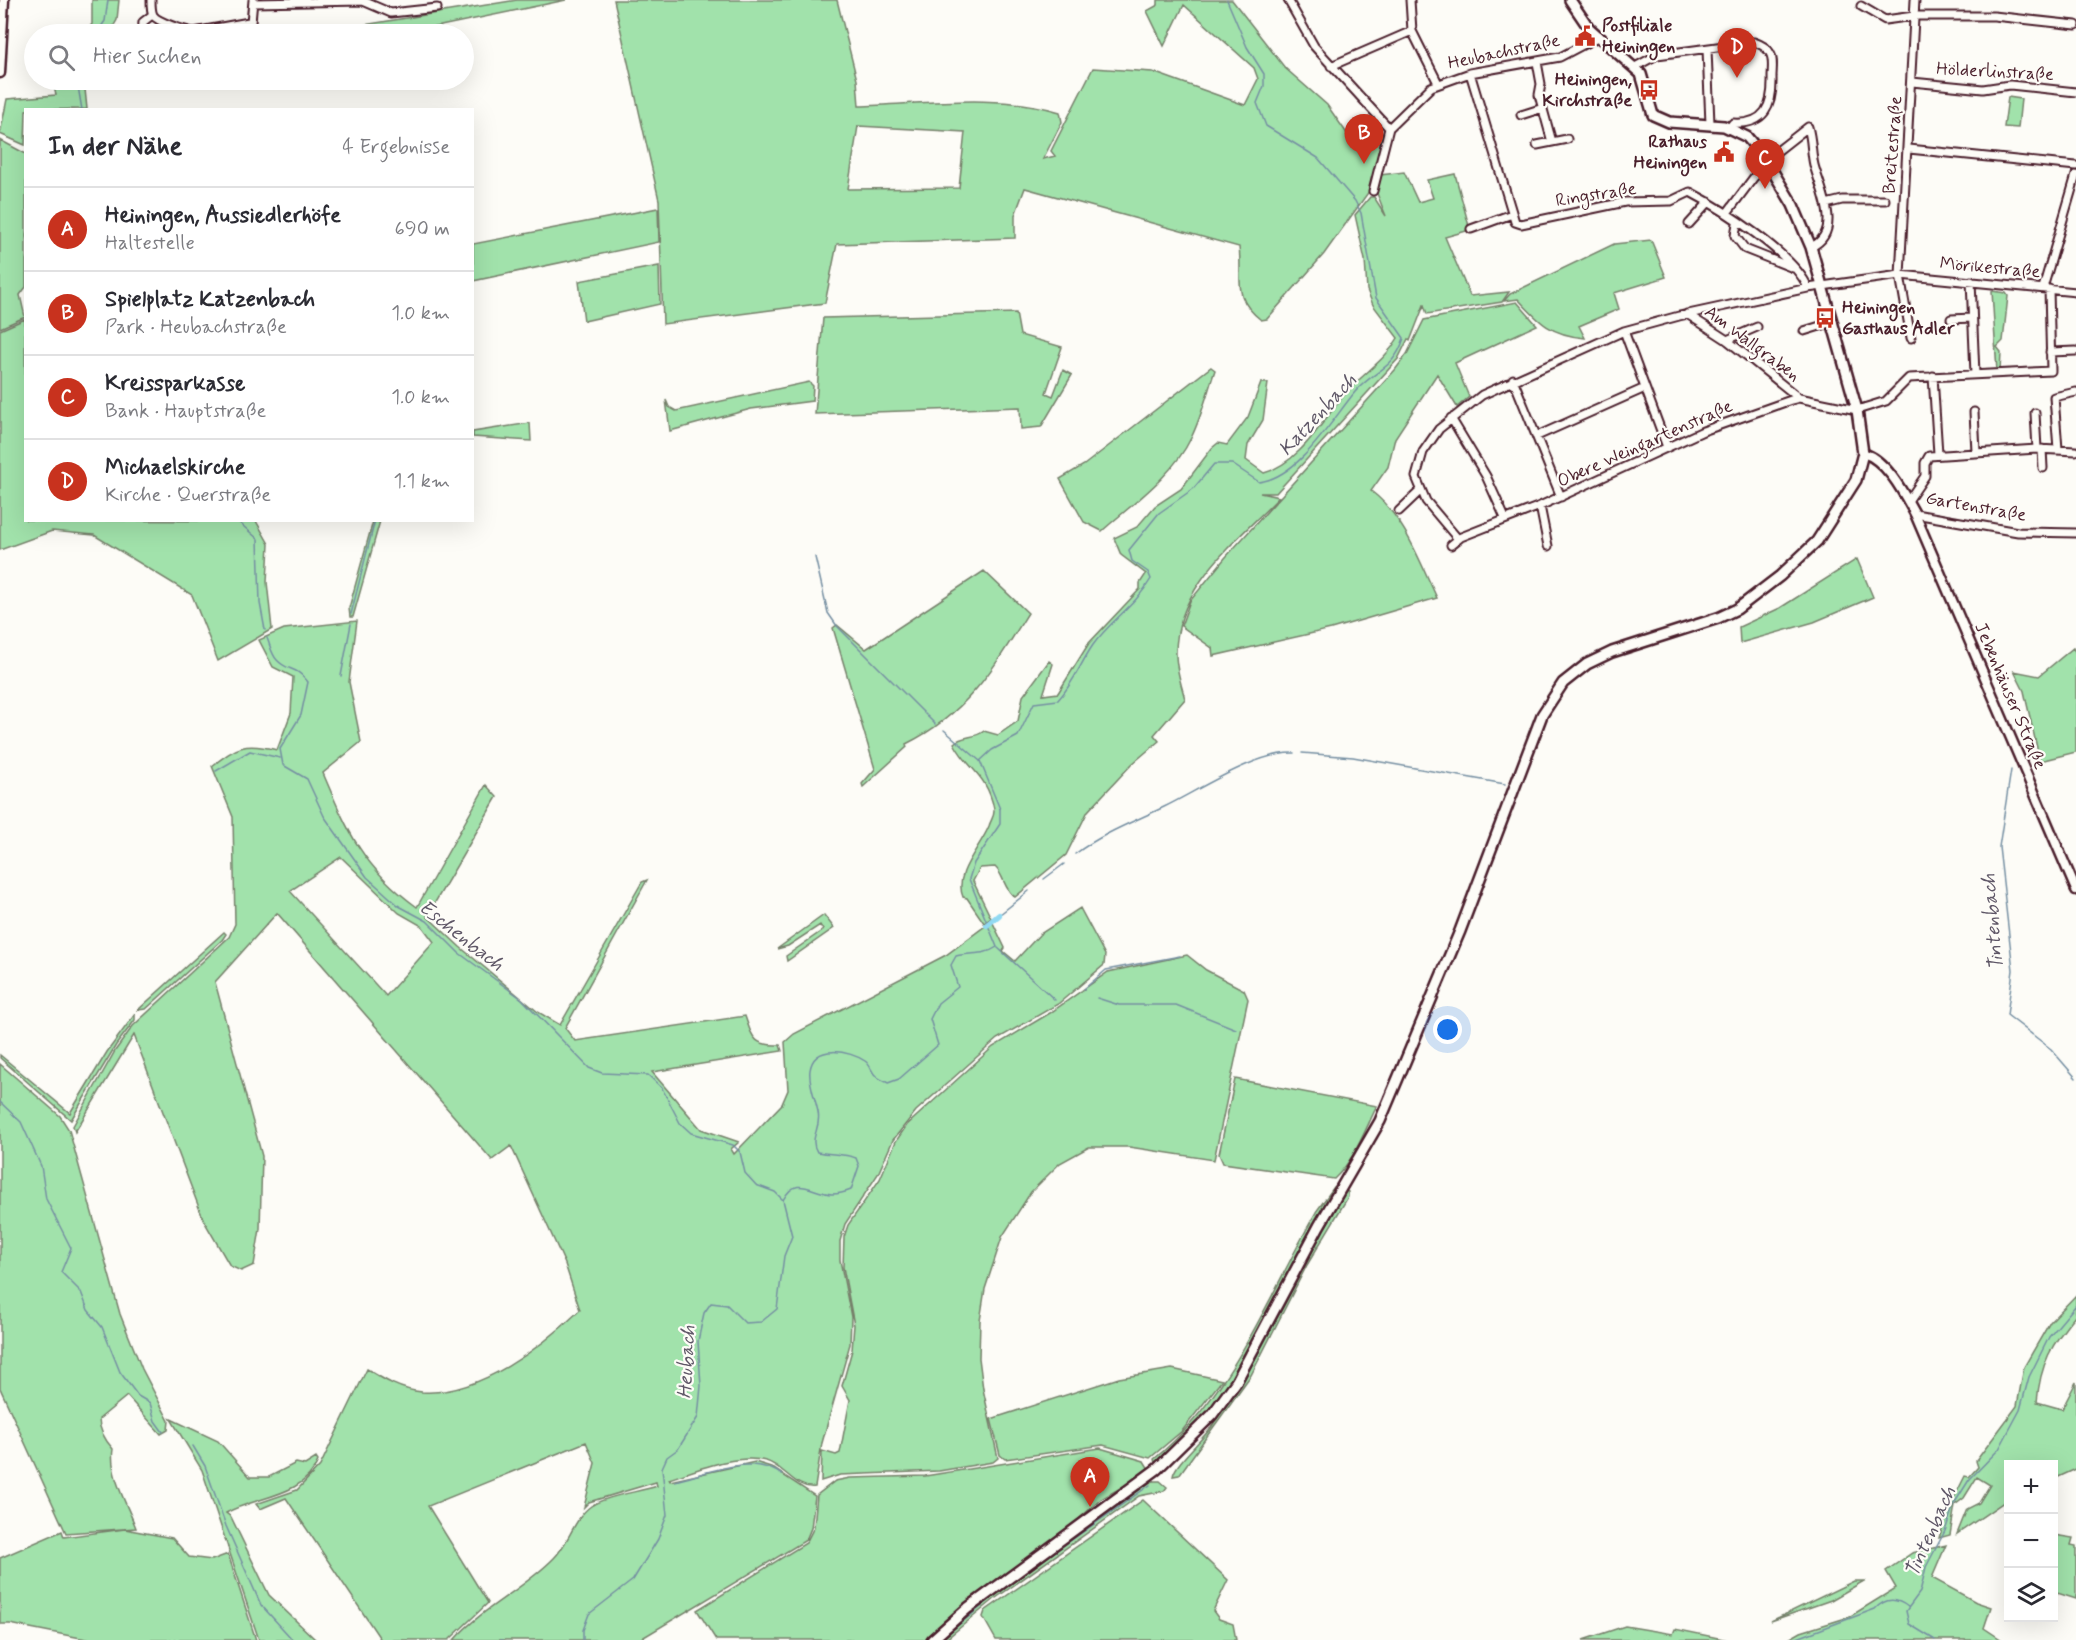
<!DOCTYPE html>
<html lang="de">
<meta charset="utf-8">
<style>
body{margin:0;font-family:Mynerve,sans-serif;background:#f2f2f3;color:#2b2b33}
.controls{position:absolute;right:18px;bottom:18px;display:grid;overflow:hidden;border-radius:0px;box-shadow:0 6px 24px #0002}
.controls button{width:54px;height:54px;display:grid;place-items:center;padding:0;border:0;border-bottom:2px solid #e1e1e2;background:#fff;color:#2b2b33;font:30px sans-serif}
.you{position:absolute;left:1448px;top:1030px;width:21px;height:21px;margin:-15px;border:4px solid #fff;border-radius:50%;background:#1a73e8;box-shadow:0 0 0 9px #1a73e833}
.badge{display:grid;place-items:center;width:39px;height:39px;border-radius:50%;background:#c8321e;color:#fff;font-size:20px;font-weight:700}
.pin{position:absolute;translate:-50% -50px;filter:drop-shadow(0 2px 3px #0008)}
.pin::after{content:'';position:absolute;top:32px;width:21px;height:18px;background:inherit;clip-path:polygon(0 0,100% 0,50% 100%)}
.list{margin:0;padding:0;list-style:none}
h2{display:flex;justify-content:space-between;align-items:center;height:78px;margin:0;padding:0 24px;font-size:26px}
h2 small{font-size:20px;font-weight:400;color:#7c7c81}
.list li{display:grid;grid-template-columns:39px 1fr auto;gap:18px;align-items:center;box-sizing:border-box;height:84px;padding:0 24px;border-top:2px solid #e1e1e2}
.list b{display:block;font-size:22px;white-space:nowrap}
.list p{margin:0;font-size:20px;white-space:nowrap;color:#7c7c81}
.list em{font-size:20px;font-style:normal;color:#7c7c81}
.icon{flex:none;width:33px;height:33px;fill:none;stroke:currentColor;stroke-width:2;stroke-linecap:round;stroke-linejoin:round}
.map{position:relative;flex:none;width:2076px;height:1640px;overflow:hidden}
.search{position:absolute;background:#fff;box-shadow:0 6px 24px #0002;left:24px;top:24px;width:450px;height:66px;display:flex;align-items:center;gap:15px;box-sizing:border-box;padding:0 21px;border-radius:33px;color:#7c7c81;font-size:22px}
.panel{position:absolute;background:#fff;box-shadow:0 6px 24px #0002;left:24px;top:108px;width:450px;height:414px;border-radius:0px}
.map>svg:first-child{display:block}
.green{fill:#a1e2ab;stroke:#76806b;stroke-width:1.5;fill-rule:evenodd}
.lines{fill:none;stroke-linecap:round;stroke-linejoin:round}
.stream{stroke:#758fa2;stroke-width:1.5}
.canal{stroke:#91d9f2;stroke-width:6}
.minor-casing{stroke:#4a1f2b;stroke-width:11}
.tertiary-casing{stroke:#4a1f2b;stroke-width:13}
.secondary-casing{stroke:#4a1f2b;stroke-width:14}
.minor{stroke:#fdfcf7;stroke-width:7}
.tertiary{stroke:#fdfcf7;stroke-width:8}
.secondary{stroke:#fdfcf7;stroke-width:9}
.labels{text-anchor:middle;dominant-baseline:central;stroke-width:4.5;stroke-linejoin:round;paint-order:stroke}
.poi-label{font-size:18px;font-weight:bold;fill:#4a1f2b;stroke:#fdfcf7;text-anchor:start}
.street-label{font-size:18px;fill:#4a1f2b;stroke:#fdfcf7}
.water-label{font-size:20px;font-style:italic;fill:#5f5767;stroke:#fdfcf7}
</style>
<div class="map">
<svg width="2076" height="1640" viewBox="0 0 2076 1640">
<rect width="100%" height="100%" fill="#fdfcf7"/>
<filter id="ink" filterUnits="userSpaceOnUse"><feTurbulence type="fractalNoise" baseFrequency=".0167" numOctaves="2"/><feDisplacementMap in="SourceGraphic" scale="12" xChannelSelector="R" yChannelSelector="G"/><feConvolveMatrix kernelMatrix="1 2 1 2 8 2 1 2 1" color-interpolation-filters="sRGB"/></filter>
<g filter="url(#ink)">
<path class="green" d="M 92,0 L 119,0 L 117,20 L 109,34 L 84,34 L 92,24 Z
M 517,0 L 566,0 L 402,34 L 271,34 L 333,30 Z
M 614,0 L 837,0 L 857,80 L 859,106 C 925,104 996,93 1060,112 L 1062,122 L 1043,159 L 1055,156 L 1051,151 L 1093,68 L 1153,72 L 1245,105 L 1258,79 L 1254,68 L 1184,5 L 1164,46 L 1147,11 L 1158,5 L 1158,0 L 1232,0 L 1285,68 L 1327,105 L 1360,152 L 1380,132 L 1385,135 L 1370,190 L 1324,254 L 1267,319 L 1261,320 C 1231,296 1243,281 1239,247 L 1025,188 L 1015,215 L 1015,238 L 837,244 L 825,303 L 663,324 L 659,200 ZM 858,126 L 965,132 L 959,188 L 848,189 Z
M 56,80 L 98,80 L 92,87 L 85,89 L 87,109 L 26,110 L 25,145 L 0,134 L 7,99 L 56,95 L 53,83 Z
M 2008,97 L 2021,99 L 2018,128 L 2004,127 Z
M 0,140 L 26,154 L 26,287 L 20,295 L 25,317 L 0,328 Z
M 1404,172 L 1418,202 L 1433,198 L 1427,180 L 1455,174 L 1470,230 L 1445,237 L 1470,296 L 1509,292 L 1502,302 L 1427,314 L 1424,305 L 1410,341 L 1408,339 L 1398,359 L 1276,493 L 1260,493 L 1279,497 C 1237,541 1175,587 1176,654 C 1176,669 1181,684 1185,699 L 1154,735 L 1159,741 L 1132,764 L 1088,811 L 1066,855 L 1015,897 C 1004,890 1004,875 995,867 L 980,868 L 973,881 L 991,918 L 984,923 L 967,898 L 963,897 C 953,873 981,847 989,826 C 991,819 995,816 994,809 C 987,774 968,770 954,743 C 963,735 974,739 984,731 L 998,735 L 1018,721 L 1023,696 L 1049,661 L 1053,664 L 1043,695 L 1058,693 L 1089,643 L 1140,589 L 1140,583 L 1146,574 L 1121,555 L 1114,538 L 1137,527 L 1155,506 L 1181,489 L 1212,448 L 1218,443 L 1227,445 L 1248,417 L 1261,383 L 1268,383 L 1263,420 L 1248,445 L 1246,460 L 1264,473 C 1301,462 1321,422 1345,394 C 1362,374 1385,361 1398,338 L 1373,305 L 1367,290 L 1365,260 L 1355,215 L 1370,197 L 1374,197 L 1386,216 L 1376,191 L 1380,175 Z
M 658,208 L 659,242 L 473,281 L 473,244 Z
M 1651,240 L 1666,277 L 1614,293 L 1619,309 L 1579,326 L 1585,338 C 1551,335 1540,323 1518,299 L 1504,301 L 1510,294 L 1614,244 Z
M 659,266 L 660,304 L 584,321 L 579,281 Z
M 1992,291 L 2006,293 L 2008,296 L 2003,341 L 1997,347 L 2001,352 L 2000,372 L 1997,372 Z
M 1517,302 L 1537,325 L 1455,363 L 1469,397 L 1457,407 L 1437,374 L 1395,438 L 1388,467 L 1371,491 C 1404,516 1420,562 1437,598 L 1331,629 L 1213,656 L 1212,648 L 1181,626 L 1190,601 L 1225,558 L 1395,370 L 1407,354 L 1424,320 Z
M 1016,313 L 1020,335 L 1062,347 L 1046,393 L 1053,396 L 1063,370 L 1072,375 L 1041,427 L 1021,429 L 1020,407 L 815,414 L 823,318 Z
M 25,319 L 26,520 L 256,521 L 269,544 L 267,582 L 272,629 L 218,661 L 192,595 L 94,535 L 52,531 L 0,550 L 0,330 Z
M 1211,367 L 1215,370 L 1214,373 C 1207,394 1201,418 1191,438 C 1173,476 1132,504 1102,531 L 1084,522 L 1060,479 L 1084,465 Z
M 809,382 L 813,386 L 812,401 L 751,409 L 670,431 L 666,400 L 669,407 L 676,411 Z
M 530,423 L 531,441 L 473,437 L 473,432 Z
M 373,521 L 380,521 L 353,617 L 350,617 L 349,608 Z
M 1857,559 L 1873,597 L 1814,622 L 1740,643 L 1739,627 L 1780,608 Z
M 984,571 L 1028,613 C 994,668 966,715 906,744 L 907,747 L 863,787 L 862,784 L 875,769 L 833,628 L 837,625 L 866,649 Z
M 357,621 L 349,682 L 361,742 L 323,773 C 348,832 363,868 417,907 L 486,785 L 497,797 L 427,916 L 460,947 L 538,1012 L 560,1025 L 642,882 L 647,880 L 565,1028 L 575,1041 L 745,1016 C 753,1039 754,1046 780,1045 L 782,1051 L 652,1072 L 701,1129 L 739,1142 L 731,1149 L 734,1154 L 782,1104 L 788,1090 L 785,1042 L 794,1034 L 946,955 L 992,921 L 1005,948 L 1003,951 L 1015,961 L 1040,934 L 1080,908 L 1105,955 L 1104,965 L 1058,1004 L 997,1039 L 916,1111 L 893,1140 L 878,1174 L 845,1224 L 840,1241 L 840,1260 L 851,1317 L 850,1344 L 822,1443 L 815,1487 C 796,1490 784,1466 766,1461 C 737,1453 697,1470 669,1479 L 670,1481 L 755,1462 L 771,1467 L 815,1496 L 811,1528 L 806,1540 L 639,1640 L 454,1640 C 483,1607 524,1589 554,1558 C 568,1544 575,1517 591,1506 C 605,1496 639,1492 657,1486 L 656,1482 L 589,1502 L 584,1507 L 595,1463 L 586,1442 L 428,1506 L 488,1603 L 449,1640 L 381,1640 L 286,1498 L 260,1509 L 256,1504 L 297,1490 L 320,1466 L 367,1369 C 384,1380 401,1390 422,1392 C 478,1396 542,1347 580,1310 L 565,1264 L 511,1146 L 492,1160 L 277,913 L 215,982 L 262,1156 L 260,1229 L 254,1265 L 241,1271 L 230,1266 L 204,1221 L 134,1035 L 75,1132 L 73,1126 L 115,1051 L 133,1026 L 229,937 L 235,924 L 233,817 L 212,766 C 238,746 244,742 277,750 L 291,713 L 293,677 L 273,667 L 259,640 L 284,629 ZM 341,857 L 399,913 L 422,926 L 434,942 L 386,996 L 290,891 Z
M 2073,648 L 2076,653 L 2076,752 L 2040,761 L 2024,691 L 2014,671 L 2039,676 Z
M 824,915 L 834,928 L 787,961 L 786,956 L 823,930 L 820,925 L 788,946 L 777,949 Z
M 224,932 L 226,934 L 222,940 L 146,1009 L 138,1010 Z
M 1187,955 L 1206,970 L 1244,990 L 1248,999 L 1214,1160 L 1129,1147 L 1089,1147 L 1060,1163 L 1031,1192 L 1002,1237 L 985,1289 L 980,1321 L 979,1358 L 983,1389 L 998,1458 L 993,1462 L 939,1471 L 840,1475 L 821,1481 L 822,1451 L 836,1455 L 840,1453 L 850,1400 L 842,1386 L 852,1350 L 854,1325 L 843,1267 L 844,1237 L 848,1225 L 880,1179 L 896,1141 L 907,1125 L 993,1047 L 1050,1013 L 1108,972 Z
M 135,1014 L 135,1020 L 116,1045 L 71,1120 L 0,1058 L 0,1055 L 70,1113 L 107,1052 Z
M 0,1064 L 60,1116 L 69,1130 L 120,1314 L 142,1369 L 169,1421 L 168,1430 L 161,1434 L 127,1396 L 99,1419 C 99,1431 105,1440 113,1449 C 109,1475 127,1504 136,1528 L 66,1533 L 0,1388 Z
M 1235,1079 L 1377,1106 C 1365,1130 1354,1161 1334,1179 L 1223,1163 L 1219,1154 Z
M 1338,1186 L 1241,1369 L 1205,1417 L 1155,1463 L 1154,1459 C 1232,1396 1268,1297 1316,1212 L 1334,1187 Z
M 1344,1190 L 1348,1192 L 1348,1197 L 1307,1265 L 1251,1375 L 1179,1475 L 1173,1476 C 1175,1463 1203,1440 1212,1426 C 1260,1350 1299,1268 1344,1190 Z
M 2076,1295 L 2076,1315 C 2052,1343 2040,1364 2037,1402 L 2062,1409 L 2076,1382 L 2076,1469 L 2054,1479 L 2054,1464 L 2008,1464 L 2008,1499 L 1957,1534 L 1967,1509 L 1979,1503 L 1990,1485 L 1977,1477 L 1964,1498 L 1955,1505 L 1950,1535 L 1939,1538 L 1948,1510 L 1965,1476 L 1969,1477 L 1978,1467 L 1976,1461 L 2017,1406 L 2024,1367 L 2050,1322 Z
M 1172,1369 L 1222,1380 L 1182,1431 L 1150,1458 L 1103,1445 L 1005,1459 L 1000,1455 L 991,1419 L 1119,1378 Z
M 171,1419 L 218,1441 L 250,1477 L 269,1477 L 296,1463 L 305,1465 L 316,1458 L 318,1461 C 304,1497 256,1496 226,1513 L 231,1517 L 269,1595 L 316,1640 L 259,1640 L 202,1470 Z
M 1100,1448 L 1144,1461 L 1149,1469 L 1141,1476 L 1101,1499 L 1053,1542 L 928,1640 L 716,1640 L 697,1610 L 806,1543 L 814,1527 L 817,1495 L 835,1481 L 850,1478 L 925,1476 Z
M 1152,1481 L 1160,1481 L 1167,1487 L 1164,1491 L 1139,1496 L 996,1598 L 945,1640 L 937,1640 L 1022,1573 Z
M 1143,1500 L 1228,1580 L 1213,1611 L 1219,1619 L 1233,1624 L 1236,1640 L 996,1640 L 983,1617 L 985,1611 Z
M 125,1529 L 172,1538 L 189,1557 L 212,1560 L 228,1554 L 256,1640 L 91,1640 L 10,1624 L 0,1624 L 0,1558 L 62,1531 L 64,1537 Z
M 2054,1535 L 2073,1538 L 2071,1545 L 2076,1546 L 2076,1599 L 2054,1592 Z
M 1946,1545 L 1932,1578 L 1976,1602 L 1991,1607 L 1984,1628 L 2002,1640 L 1787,1640 L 1801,1632 L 1849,1617 L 1896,1588 L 1886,1571 L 1912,1553 Z
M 1854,1581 L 1864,1581 L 1831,1600 L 1771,1621 Z
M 1625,1626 L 1673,1634 L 1675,1629 L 1728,1640 L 1583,1640 Z"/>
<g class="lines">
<path class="stream" d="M 96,34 L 105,21 L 108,0
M 77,80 L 82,110
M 236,520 L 258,539 L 260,603 L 265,630
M 815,557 L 828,613 L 837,626 L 935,724
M 351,614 L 375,520
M 267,638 C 270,645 272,655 277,660 C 288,672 295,665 308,682 L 301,715 L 280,749 L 283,765 L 307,779 L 324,816 L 367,877 L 399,906 L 427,921 L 459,953 L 522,999 L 589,1068 L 602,1073 L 648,1075 L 662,1088 L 680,1123 L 691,1133 L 733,1145 L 740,1152 L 745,1173 L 756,1185 L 775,1192 L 783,1200 L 792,1236 L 784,1256 L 777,1309 L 761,1322 L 745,1323 L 727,1305 L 711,1303 L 704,1313 L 698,1341 L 701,1386 L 698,1417 L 678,1449 L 667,1457 L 662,1468 L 667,1515 L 658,1539 L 633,1580 L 589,1614 L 583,1630 L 583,1640
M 341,676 L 351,624
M 944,730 L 980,761
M 1302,753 L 1353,757 L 1505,784
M 2011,770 L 1999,847 L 2013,970 L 2007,1015 L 2051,1049 L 2076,1078
M 216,771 L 250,751 L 280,758
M 1075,854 C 1103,833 1133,822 1164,807 C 1199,790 1256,752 1294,753
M 1044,879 L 1064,864
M 999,915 L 1029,891
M 998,948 L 1055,1000
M 1084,989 L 1106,970 L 1180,956
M 1097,998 L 1119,1005 L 1176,1005 L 1236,1029
M 0,1102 L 21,1122 L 41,1166 L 46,1199 L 71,1248 L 61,1272 L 81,1292 L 88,1310 L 102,1327 L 120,1372 L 138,1396 L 150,1403 L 155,1421 L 163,1432
M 783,1200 C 797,1174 811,1193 832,1194 C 838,1194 846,1192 851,1190 L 859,1166 L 856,1158 C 843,1153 831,1155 817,1152 C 808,1138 822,1128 818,1112 C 816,1100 808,1083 810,1070 C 814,1043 850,1051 865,1061 C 871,1065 871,1072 876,1076 C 879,1079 885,1081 888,1083 L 899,1079 L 938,1045 L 930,1019 L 938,1003 L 958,987 L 951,965 L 956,956 C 971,952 984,956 997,947 L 969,879 L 974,863 L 1000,824 L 1000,809 L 980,761 L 992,750 L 1018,736 L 1034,703 L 1058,700 C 1074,683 1080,664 1093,645 C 1110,621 1136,605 1151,579 L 1148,572 L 1132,561 L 1129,550 L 1159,513 L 1193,489 L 1214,464 L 1232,464 L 1259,482 C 1299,477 1331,421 1355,392 C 1375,369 1394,370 1404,338 L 1376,298 L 1361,213 L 1355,201 L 1318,158 L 1266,126 L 1257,103 L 1264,86 L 1264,74 L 1247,47 L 1227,0
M 193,1446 L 205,1466 L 226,1526 L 261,1605 L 293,1640
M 675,1481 C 709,1473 751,1453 782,1475
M 501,1640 L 503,1640
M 940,1640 L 1013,1581 L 1150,1485
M 1792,1640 L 1875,1609 C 1886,1597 1897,1598 1908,1607
M 1935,1640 L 1909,1624 L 1906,1611 L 1920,1592 L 1926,1567 L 1945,1531 L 1954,1504 L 1969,1480 L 1999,1449 L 2020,1410 L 2029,1377 L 2049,1337 L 2076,1305"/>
<path class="canal" d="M 987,925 L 999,915"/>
<g class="minor-casing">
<path id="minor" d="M 151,0 C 151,4 151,11 153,15 C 157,22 186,31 194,32 L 249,22
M 1288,0 L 1314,46 L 1389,128
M 1410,0 L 1412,31 L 1438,83
M 254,3 L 363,1 L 391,13 L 437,8
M 1861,6 L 1885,20 L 1914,16 L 1994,16 L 2076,25
M 142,34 L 143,22 L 152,15
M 250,34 L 253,0
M 1707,49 L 1710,124
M 1537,62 L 1541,84 L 1539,95 L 1552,142 L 1567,139
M 1331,66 L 1412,31
M 1635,67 L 1657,55 L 1754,42 C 1760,44 1767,47 1770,53 C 1774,59 1772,69 1772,77 C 1773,106 1765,125 1733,123 L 1729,128
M 1470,73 L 1515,222 L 1521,224 L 1625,202 L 1671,201 L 1690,192 C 1721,208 1796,256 1808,288
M 1912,82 L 1983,89 L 2010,85 L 2076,92
M 1521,115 L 1543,108
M 1537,145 L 1552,142
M 1909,149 L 2076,166
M 1766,160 L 1808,127 C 1812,140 1811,152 1814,165 C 1820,189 1844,232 1811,247
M 1373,191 L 1389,128 L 1431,87 L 1470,73 L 1560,57 L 1598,37
M 1826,204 L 1842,200 L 1885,200
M 1727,213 L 1754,177 L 1769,164
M 1737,223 L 1735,236 L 1745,249 L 1793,268
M 1689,224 L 1709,202
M 1471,229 L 1512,214
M 1971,281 L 1975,374
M 2043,288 L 2076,175
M 1687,314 L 1727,340 L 1799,398
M 1951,319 L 1972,318
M 1624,331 L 1667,447
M 1804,331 L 1833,322
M 1911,338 L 1900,275 L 1915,0
M 1727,340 L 1757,327
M 2050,352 L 2076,351
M 1933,376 L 1938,454
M 1513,379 L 1561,497
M 1974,412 L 1976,452
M 2035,413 L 2037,449
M 1451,418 L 1486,476 L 1505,518
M 1537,436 L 1645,388
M 2042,449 L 2043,468
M 2058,449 L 2054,397 L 2076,392
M 1908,501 L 1925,476 L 1925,463 L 1929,456 L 2037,449 L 2076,451
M 1540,506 L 1548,546
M 1399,511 L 1420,491
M 1915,514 L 2018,532 L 2076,533
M 1458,539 L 1426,501 L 1416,477 L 1423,452 L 1439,429 L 1482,395 L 1624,331 L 1679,316 L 1808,288 L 1900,275 L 2076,292
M 1451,545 L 1461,537 L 1540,506 L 1703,431 L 1791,400 L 1799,398 L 1857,410 L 1886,401 L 1909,378 L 2051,371 L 2049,289"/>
</g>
<g class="tertiary-casing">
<path id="tertiary" d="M 0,73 L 4,0
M 1863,453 C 1887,460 1904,494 1915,514 L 2076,890"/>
</g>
<g class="secondary-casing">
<path id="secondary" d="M 932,1640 L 968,1608 L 1157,1469 L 1212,1415 L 1236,1382 L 1319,1226 L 1380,1121 L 1460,931 L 1542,715 L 1563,683 L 1587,664 L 1612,652 L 1718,618 L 1737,609 L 1780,576 L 1817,541 L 1856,480 L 1863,453 L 1857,410 L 1811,247 L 1793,205 L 1766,160 L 1747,137 L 1724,126 L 1669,122 L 1653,115 L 1641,74 L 1589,28 L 1570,0"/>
</g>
<use href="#minor" class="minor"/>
<use href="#tertiary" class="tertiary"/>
<use href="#secondary" class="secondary"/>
</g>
</g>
<defs>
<g id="civic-bare" transform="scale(1.62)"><path d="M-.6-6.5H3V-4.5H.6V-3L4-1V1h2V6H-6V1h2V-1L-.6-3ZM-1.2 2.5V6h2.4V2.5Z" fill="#c8321e" stroke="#fdfcf7" stroke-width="2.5" paint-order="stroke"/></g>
<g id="bus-bare" transform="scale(1.62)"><path d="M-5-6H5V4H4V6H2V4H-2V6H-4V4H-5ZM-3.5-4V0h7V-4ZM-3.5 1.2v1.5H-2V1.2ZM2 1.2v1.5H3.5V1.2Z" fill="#c8321e" stroke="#fdfcf7" stroke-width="2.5" paint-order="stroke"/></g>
</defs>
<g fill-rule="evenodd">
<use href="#civic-bare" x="1585" y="36"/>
<use href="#bus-bare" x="1649" y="90"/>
<use href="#civic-bare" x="1724" y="152"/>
<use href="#bus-bare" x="1825" y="318"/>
</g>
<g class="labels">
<g class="poi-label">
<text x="1602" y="26">Postfiliale<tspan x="1602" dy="21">Heiningen</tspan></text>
<text x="1632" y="80" text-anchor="end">Heiningen,<tspan x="1632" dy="21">Kirchstraße</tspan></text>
<text x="1707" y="142" text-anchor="end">Rathaus<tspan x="1707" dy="21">Heiningen</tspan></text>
<text x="1842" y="308">Heiningen<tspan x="1842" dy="21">Gasthaus Adler</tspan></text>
</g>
<g class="street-label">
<text transform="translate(1504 52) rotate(-12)">Heubachstraße</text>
<text transform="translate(1995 72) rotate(3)">Hölderlinstraße</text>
<text transform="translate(1893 145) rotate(-86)">Breitestraße</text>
<text transform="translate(1596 195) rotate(-9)">Ringstraße</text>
<text transform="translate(1990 268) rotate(5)">Mörikestraße</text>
<text transform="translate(1752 344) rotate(37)">Am Wallgraben</text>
<text transform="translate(1645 444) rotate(-24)">Obere Weingartenstraße</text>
<text transform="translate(1976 507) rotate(10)">Gartenstraße</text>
<text transform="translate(2010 696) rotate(67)">Jebenhäuser Straße</text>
</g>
<g class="water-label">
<text transform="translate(1318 415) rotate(-47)">Katzenbach</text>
<text transform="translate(1993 922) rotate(-95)">Tintenbach</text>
<text transform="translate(461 936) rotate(38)">Eschenbach</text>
<text transform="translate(687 1362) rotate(-87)">Heubach</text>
<text transform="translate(1931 1532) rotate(-66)">Tintenbach</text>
</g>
</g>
</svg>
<div class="controls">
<button>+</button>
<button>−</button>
<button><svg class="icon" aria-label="layers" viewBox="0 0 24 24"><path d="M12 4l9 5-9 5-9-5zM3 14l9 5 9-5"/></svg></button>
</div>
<div class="you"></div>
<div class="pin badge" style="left:1090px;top:1507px">A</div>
<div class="pin badge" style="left:1364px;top:164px">B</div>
<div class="pin badge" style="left:1765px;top:189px">C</div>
<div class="pin badge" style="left:1737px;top:78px">D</div>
<div class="search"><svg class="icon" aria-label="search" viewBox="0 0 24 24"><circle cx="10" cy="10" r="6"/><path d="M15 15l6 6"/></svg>Hier suchen</div>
<section class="panel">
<h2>In der Nähe<small>4 Ergebnisse</small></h2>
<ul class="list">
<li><span class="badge">A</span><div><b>Heiningen, Aussiedlerhöfe</b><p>Haltestelle</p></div><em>690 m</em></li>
<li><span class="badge">B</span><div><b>Spielplatz Katzenbach</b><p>Park · Heubachstraße</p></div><em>1.0 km</em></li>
<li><span class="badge">C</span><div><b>Kreissparkasse</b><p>Bank · Hauptstraße</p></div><em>1.0 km</em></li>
<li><span class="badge">D</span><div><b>Michaelskirche</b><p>Kirche · Querstraße</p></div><em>1.1 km</em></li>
</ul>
</section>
</div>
